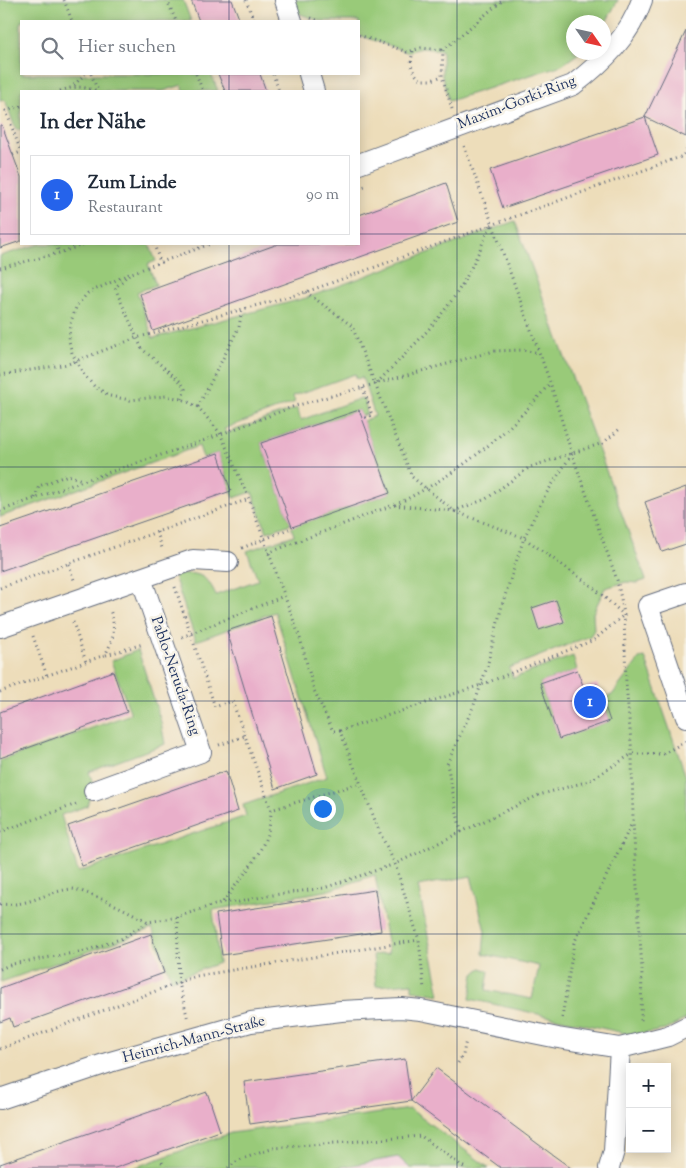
<!DOCTYPE html>
<html lang="de">
<meta charset="utf-8">
<style>
body{margin:0;font-family:"Sorts Mill Goudy",serif;background:#f2f2f3;color:#1f2937}
.controls{position:absolute;right:15px;bottom:15px;display:grid;overflow:hidden;border-radius:0px;box-shadow:0 2px 12px #0003}
.controls button{width:45px;height:45px;display:grid;place-items:center;padding:0;border:0;border-bottom:1px solid #e0e1e3;background:#fff;color:#1f2937;font:25px sans-serif}
.compass{position:absolute;left:566px;top:15px;width:45px;height:45px;border-radius:50%;background:#fff;box-shadow:0 2px 12px #0003;rotate:124deg}
.you{position:absolute;left:322px;top:808px;width:18px;height:18px;margin:-12px;border:4px solid #fff;border-radius:50%;background:#1a73e8;box-shadow:0 0 0 8px #1a73e833}
.badge{display:grid;place-items:center;width:32px;height:32px;border-radius:50%;background:#2563eb;color:#fff;font-size:16px;font-weight:700}
.pin{position:absolute;translate:-50% -50%;border:2px solid #fff;box-shadow:0 1px 5px #0006}
.list{margin:0;padding:0;list-style:none}
h2{display:flex;justify-content:space-between;align-items:center;height:65px;margin:0;padding:0 20px;font-size:21px}
h2 small{font-size:16px;font-weight:400;color:#747a83}
.list li{display:grid;grid-template-columns:32px 1fr auto;gap:15px;align-items:center;box-sizing:border-box;height:80px;margin:0 10px 10px;padding:0 10px;border:1px solid #e0e1e3;border-radius:0px}
.list b{display:block;font-size:19px;white-space:nowrap}
.list p{margin:0;font-size:16px;white-space:nowrap;color:#747a83}
.list em{font-size:16px;font-style:normal;color:#747a83}
.icon{flex:none;width:28px;height:28px;fill:none;stroke:currentColor;stroke-width:2;stroke-linecap:round;stroke-linejoin:round}
.map{position:relative;flex:none;width:686px;height:1168px;overflow:hidden}
.search{position:absolute;background:#fff;box-shadow:0 2px 12px #0003;left:20px;top:20px;width:340px;height:55px;display:flex;align-items:center;gap:12px;box-sizing:border-box;padding:0 18px;border-radius:0px;color:#747a83;font-size:19px}
.panel{position:absolute;background:#fff;box-shadow:0 2px 12px #0003;left:20px;top:90px;width:340px;height:155px;border-radius:0px}
.map>svg:first-child{display:block}
.built{fill:#f3cfde}
.green{fill:#99ca79;stroke:#5a7c6c}
.building{fill:#e9afca}
.lines{fill:none;stroke-linecap:round;stroke-linejoin:round}
.street-casing{stroke:#646c7e;stroke-width:22}
.path{stroke:#646c7e;stroke-width:3;stroke-dasharray:1 4;stroke-linecap:butt}
.street{stroke:#fff;stroke-width:20}
.grid{fill:none;stroke:#1b2f5e;stroke-width:1;stroke-opacity:0.55}
.labels{text-anchor:middle;dominant-baseline:central;stroke-width:5;stroke-linejoin:round;paint-order:stroke}
.street-label{font-size:15px;fill:#1b2f5e;stroke:#f7f3e8}
</style>
<div class="map">
<svg width="686" height="1168" viewBox="0 0 686 1168">
<rect width="100%" height="100%" fill="#f7f3e8"/>
<filter id="ink" filterUnits="userSpaceOnUse"><feTurbulence type="fractalNoise" baseFrequency=".02" numOctaves="2"/><feDisplacementMap in="SourceGraphic" scale="10" xChannelSelector="R" yChannelSelector="G"/><feConvolveMatrix kernelMatrix="1 2 1 2 8 2 1 2 1" color-interpolation-filters="sRGB"/></filter>
<filter id="wash" filterUnits="userSpaceOnUse"><feTurbulence type="fractalNoise" baseFrequency=".0096" numOctaves="4" result="noise"/><feDisplacementMap in="SourceGraphic" scale="20" xChannelSelector="R" yChannelSelector="G"/><feGaussianBlur stdDeviation="1.12" result="paint"/><feColorMatrix in="noise" values="0 0 0 0 0 0 0 0 0 0 0 0 0 0 0 0 0 1.4 0 .05"/><feComposite in="paint" operator="in"/></filter>
<g filter="url(#wash)">
<rect width="100%" height="100%" fill="#edddba"/>
<path class="built" d="M 398,1157 L 410,1168 L 336,1168 Z"/>
<path class="green" d="M 0,0 L 183,0 L 191,21 L 21,21 L 21,74 L 211,74 L 218,91 L 184,91 L 182,85 L 163,91 L 21,91 L 21,129 L 16,130 L 5,100 L 0,101 Z
M 285,0 L 618,0 L 604,26 L 604,22 L 574,22 L 574,52 L 579,53 L 562,65 L 449,101 L 442,76 L 442,50 L 421,48 L 407,52 L 359,35 L 359,21 L 320,21 L 289,10 Z
M 515,221 L 646,580 L 637,583 L 626,582 L 605,588 L 593,613 L 594,630 L 590,636 L 509,668 L 513,678 L 573,656 L 577,670 L 540,683 L 559,738 L 610,721 L 603,699 L 612,695 L 640,658 L 645,657 L 686,777 L 686,1019 L 665,1030 L 633,1035 L 470,999 L 474,974 L 481,968 L 489,971 L 486,990 L 532,999 L 539,966 L 483,954 L 485,931 L 471,876 L 418,886 L 440,995 L 412,990 L 412,983 L 376,986 L 373,955 L 389,953 L 375,875 L 326,891 L 213,910 L 219,963 L 172,980 L 152,928 L 128,938 L 1,982 L 0,761 L 131,714 L 111,661 L 138,650 L 161,722 L 165,744 L 89,772 L 93,784 L 87,806 L 61,815 L 78,872 L 246,816 L 243,805 L 327,777 L 275,612 L 196,641 L 174,576 C 195,570 207,574 216,595 L 258,580 L 247,551 L 294,535 L 291,527 L 390,493 L 363,421 L 375,416 L 362,377 L 357,379 L 355,374 L 293,396 L 295,402 L 224,429 L 227,433 L 297,408 L 301,420 L 361,398 L 365,401 L 367,414 L 361,416 L 359,410 L 261,443 L 291,524 L 267,532 L 252,492 L 234,498 L 218,453 L 203,458 L 199,446 L 0,517 L 0,256 L 40,244 L 149,244 L 156,261 L 148,264 L 156,285 L 137,292 L 153,338 L 306,298 Z
M 410,1109 L 489,1168 L 410,1168 L 398,1157 L 336,1168 L 133,1168 L 231,1133 Z"/>
<g id="blocks">
<path class="building" d="M 191,0 L 232,0 L 240,21 L 199,21 Z
M 686,31 L 686,137 L 645,117 Z
M 218,74 L 260,74 L 266,91 L 225,91 Z
M 645,117 L 658,155 L 503,208 L 490,170 Z
M 0,125 L 2,125 L 21,177 L 21,241 L 0,248 Z
M 446,183 L 458,222 L 153,331 L 140,294 L 278,244 L 359,244 L 359,215 Z
M 359,410 L 390,493 L 292,527 L 261,443 Z
M 218,453 L 231,491 L 0,571 L 0,528 Z
M 686,487 L 686,544 L 662,552 L 645,502 Z
M 556,600 L 564,622 L 539,630 L 532,608 Z
M 271,616 L 317,774 L 275,789 L 227,631 Z
M 577,670 L 584,688 L 597,684 L 610,721 L 559,739 L 540,683 Z
M 113,671 L 127,712 L 0,758 L 0,712 Z
M 226,771 L 238,811 L 82,866 L 68,826 Z
M 375,890 L 381,931 L 222,955 L 216,914 Z
M 151,934 L 164,973 L 13,1027 L 10,1018 L 0,1022 L 0,988 Z
M 405,1059 L 411,1101 L 250,1124 L 244,1082 Z
M 436,1068 L 550,1153 L 571,1168 L 501,1168 L 411,1101 Z
M 207,1092 L 220,1131 L 115,1168 L 0,1168 L 0,1164 Z"/>
</g>
</g>
<g filter="url(#ink)">
<use href="#blocks" fill-opacity="0" stroke="#646c7e" stroke-width="1"/>
<g class="lines">
<g class="street-casing">
<path id="street" d="M 285,0 L 292,21
M 309,74 L 314,91
M 359,164 L 573,85 C 603,62 630,36 642,0
M 686,593 L 648,606 L 686,717
M 0,627 L 193,560 L 228,562
M 94,791 L 201,752 L 141,578
M 0,1099 L 110,1062 L 251,1022 L 341,1011 L 401,1008 L 421,1010 L 558,1038 L 620,1048 L 668,1036 L 686,1027
M 609,1168 L 614,1151 L 620,1048"/>
</g>
<path class="path" d="M 64,0 L 72,21
M 167,0 L 176,21
M 246,0 L 254,21
M 311,18 L 320,21
M 359,35 L 407,52 L 421,48 L 443,50
M 413,51 C 410,65 410,70 421,80 L 432,80 L 442,76
M 91,74 L 98,91
M 196,74 L 203,91
M 273,74 L 279,91
M 74,85 L 85,74
M 60,91 C 74,86 82,86 97,91
M 21,106 L 6,111 L 21,152
M 452,109 L 442,76 L 443,50 L 503,0
M 464,146 L 550,382 L 572,454 L 617,580 L 624,613
M 13,155 L 21,152
M 359,188 L 368,185
M 56,244 L 59,253
M 154,244 L 160,262
M 0,268 L 59,253 L 85,244
M 129,274 L 88,293 L 77,305 L 70,324 L 69,341 L 72,353 L 84,375 L 95,387 L 110,396 L 130,400 L 166,396 L 182,399 L 198,407 L 220,433 L 249,499 L 300,638 L 314,690 L 333,731 L 340,731 L 380,833 L 395,864 L 419,940 L 424,989
M 306,292 L 352,326 L 412,477 L 454,511 L 524,538 L 593,587 L 624,615 L 626,683 L 632,754 L 633,821 L 642,970 L 641,1022
M 0,375 L 68,364 L 136,338 L 306,292 L 683,156 L 686,150
M 377,383 C 403,356 430,331 452,300 C 468,278 479,251 491,225
M 363,388 L 372,415 L 364,418
M 182,399 L 185,389 L 181,382 L 142,349 L 115,288 L 129,274 L 210,244
M 198,407 L 239,327 L 242,310
M 35,498 L 39,486 L 68,475 L 82,480
M 395,505 C 456,475 507,436 550,383
M 0,511 L 83,481 L 200,442 L 295,406 L 494,351 L 523,350 L 539,353
M 157,532 L 162,548
M 242,548 L 289,529
M 268,553 L 393,505 L 454,511 L 486,499 L 530,467 L 603,443 L 621,428
M 69,564 L 74,580
M 175,587 L 215,707 L 232,701 L 245,736
M 0,588 L 249,499
M 73,622 L 86,662
M 33,636 L 47,676
M 182,637 L 284,596
M 106,655 L 143,644
M 0,692 L 105,655 C 114,639 116,627 110,610
M 340,731 L 481,685 L 594,640 L 624,615
M 219,745 L 245,736 L 271,810
M 0,832 L 79,803
M 461,832 L 539,795 L 589,781 L 632,754 L 663,754 L 686,741
M 223,902 C 244,873 271,847 271,810 L 360,783
M 0,904 C 30,907 44,892 71,889 C 81,888 138,915 148,922
M 177,917 L 179,983 L 188,1020
M 0,969 L 12,964 L 85,951 L 123,938 L 148,922 L 177,917 L 223,902 L 239,902 L 266,896 L 324,888 L 395,864 L 461,832 L 447,764 L 474,705 L 487,667 L 502,605 L 524,538 L 544,497 L 572,454
M 562,1018 L 574,943 L 632,823
M 0,1049 L 196,976 L 419,940
M 458,1063 L 463,1055 L 466,1040
M 162,1162 L 164,1168
M 228,1168 L 239,1160 L 274,1148 L 421,1136 L 465,1168"/>
<use href="#street" class="street"/>
</g>
</g>
<path class="grid" d="M 229,0 L 229,21M 457,0 L 457,1168M 229,74 L 229,91M 0,234 L 21,234M 359,234 L 686,234M 229,244 L 229,1168M 0,467 L 686,467M 0,701 L 686,701M 0,934 L 686,934"/>
<g class="labels">
<g class="street-label">
<text transform="translate(517 103) rotate(-21)">Maxim-Gorki-Ring</text>
<text transform="translate(175 676) rotate(71)">Pablo-Neruda-Ring</text>
<text transform="translate(194 1040) rotate(-15)">Heinrich-Mann-Straße</text>
</g>
</g>
</svg>
<div class="controls">
<button>+</button>
<button>−</button>
</div>
<svg class="compass" viewBox="-18 -18 36 36"><path d="M0-13l5 13h-10z" fill="#e53935"/><path d="M0 13l5-13h-10z" fill="#747a83"/></svg>
<div class="you"></div>
<div class="pin badge" style="left:590px;top:702px">1</div>
<div class="search"><svg class="icon" aria-label="search" viewBox="0 0 24 24"><circle cx="10" cy="10" r="6"/><path d="M15 15l6 6"/></svg>Hier suchen</div>
<section class="panel">
<h2>In der Nähe<small></small></h2>
<ul class="list">
<li><span class="badge">1</span><div><b>Zum Linde</b><p>Restaurant</p></div><em>90 m</em></li>
</ul>
</section>
</div>
